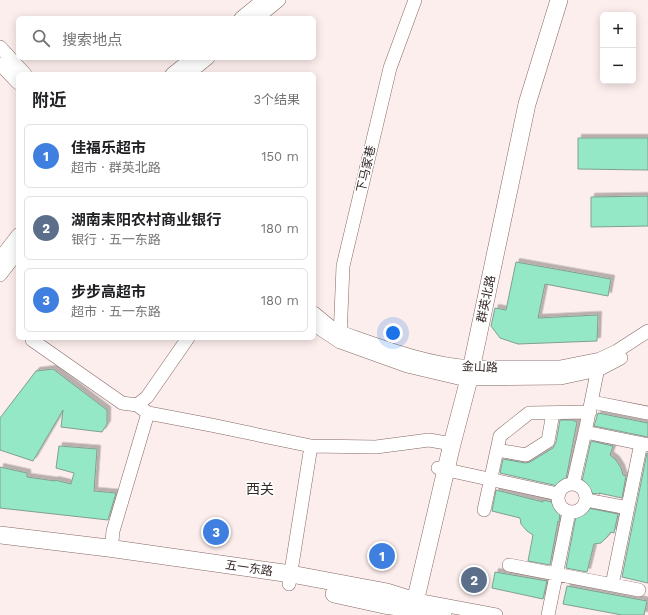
<!DOCTYPE html>
<html lang="zh">
<meta charset="utf-8">
<style>
body{margin:0;font-family:"Work Sans","Noto Sans SC",sans-serif;background:#f2f2f2;color:#202124}
.controls{position:absolute;right:12px;top:12px;display:grid;overflow:hidden;border-radius:6px;box-shadow:0 2px 10px #0003}
.controls button{width:36px;height:36px;display:grid;place-items:center;padding:0;border:0;border-bottom:1px solid #e0e0e0;background:#fff;color:#202124;font:20px sans-serif}
.you{position:absolute;left:393px;top:333px;width:14px;height:14px;margin:-10px;border:3px solid #fff;border-radius:50%;background:#1a73e8;box-shadow:0 0 0 6px #1a73e833}
.badge{display:grid;place-items:center;width:26px;height:26px;border-radius:50%;background:#108463;color:#fff;font-size:13px;font-weight:700}
.pin{position:absolute;translate:-50% -50%;border:2px solid #fff;box-shadow:0 1px 4px #0006}
.list{margin:0;padding:0;list-style:none}
h2{display:flex;justify-content:space-between;align-items:center;height:52px;margin:0;padding:0 16px;font-size:17px}
h2 small{font-size:13px;font-weight:400;color:#757577}
.list li{display:grid;grid-template-columns:26px 1fr auto;gap:12px;align-items:center;box-sizing:border-box;height:64px;margin:0 8px 8px;padding:0 8px;border:1px solid #e0e0e0;border-radius:6px}
.list b{display:block;font-size:15px;white-space:nowrap}
.list p{margin:0;font-size:13px;white-space:nowrap;color:#757577}
.list em{font-size:13px;font-style:normal;color:#757577}
.icon{flex:none;width:22px;height:22px;fill:none;stroke:currentColor;stroke-width:2;stroke-linecap:round;stroke-linejoin:round}
.map{position:relative;flex:none;width:648px;height:615px;overflow:hidden}
.search{position:absolute;background:#fff;box-shadow:0 2px 10px #0003;left:16px;top:16px;width:300px;height:44px;display:flex;align-items:center;gap:10px;box-sizing:border-box;padding:0 14px;border-radius:6px;color:#757577;font-size:15px}
.panel{position:absolute;background:#fff;box-shadow:0 2px 10px #0003;left:16px;top:72px;width:300px;height:268px;border-radius:6px}
.map>svg:first-child{display:block}
.building{fill:#94e8c6;stroke:#819e92;filter:url(#shadow)}
.lines{fill:none;stroke-linecap:round;stroke-linejoin:round}
.minor-casing{stroke:#856864;stroke-width:14}
.major-casing{stroke:#856864;stroke-width:18}
.minor{stroke:#fff;stroke-width:13}
.major{stroke:#fff;stroke-width:17}
.labels{text-anchor:middle;dominant-baseline:central;stroke-width:3;stroke-linejoin:round;paint-order:stroke}
.street-label{font-size:12px;fill:#342826;stroke:#fff}
.quarter-label{font-size:14px;fill:#342826;stroke:#fff}
</style>
<div class="map">
<svg width="648" height="615" viewBox="0 0 648 615">
<defs>
<filter id="shadow"><feDropShadow dx="3.5" dy="-3.5" stdDeviation="0" flood-color="#0004"/></filter>
</defs>
<rect width="100%" height="100%" fill="#fceeec"/>
<path class="building" d="M 578,138 L 648,138 L 648,170 L 578,169 Z
M 648,196 L 648,226 L 591,227 L 591,197 Z
M 516,262 L 611,279 L 608,296 L 545,284 L 538,318 L 598,315 L 597,341 L 518,344 L 500,338 L 491,326 L 495,308 L 506,310 Z
M 53,369 L 107,410 L 107,424 L 102,432 L 61,427 L 63,410 L 33,461 L 0,450 L 0,418 L 36,371 Z
M 598,413 L 648,423 L 648,437 L 594,426 Z
M 560,420 L 572,420 L 577,422 L 566,479 L 561,483 L 558,486 L 500,473 L 503,459 L 525,463 L 530,462 L 553,448 L 556,442 Z
M 591,441 L 613,446 L 610,455 L 616,460 L 621,468 L 623,475 L 626,476 L 622,498 L 599,493 L 600,494 L 590,493 L 585,484 L 582,481 Z
M 59,446 L 97,449 L 94,491 L 116,493 L 108,520 L 0,508 L 0,467 L 27,473 L 27,477 L 55,481 L 55,480 L 71,484 L 74,473 L 56,468 Z
M 647,453 L 648,453 L 648,583 L 622,577 Z
M 496,490 L 543,502 L 543,500 L 552,502 L 553,505 L 557,511 L 560,514 L 559,522 L 558,521 L 550,565 L 528,561 L 533,535 L 527,531 L 521,524 L 520,518 L 492,511 Z
M 588,508 L 618,514 L 614,533 L 611,532 L 607,537 L 601,543 L 594,544 L 587,572 L 566,568 L 576,516 L 580,515 L 586,511 Z
M 495,572 L 547,581 L 543,599 L 492,588 Z
M 567,586 L 647,601 L 644,615 L 622,615 L 563,604 Z"/>
<g class="lines">
<g class="minor-casing">
<path id="minor" d="M 241,18 L 263,0
M 257,18 L 279,0
M 0,47 L 25,74
M 0,64 L 18,83
M 172,74 L 192,58
M 188,74 L 208,58
M 0,258 L 18,235
M 0,275 L 18,252
M 314,313 L 331,327 L 340,332 C 383,347 426,364 472,367 L 560,367 L 600,359 L 617,351 L 648,331
M 319,328 L 340,342 L 407,366 L 458,378 L 469,379 L 561,378 L 598,370 L 621,358
M 340,338 L 343,266 L 390,68 L 415,0
M 32,340 L 122,403 L 137,405 L 148,413 L 211,425 L 311,446 L 376,447 L 429,440 L 452,444
M 592,402 L 648,413
M 137,405 L 147,397 L 188,338
M 585,432 L 648,445
M 497,450 L 526,455 L 548,441 L 553,413
M 438,468 L 558,494
M558 498a14 14 0 1 1 28 0a14 14 0 1 1-28 0Z
M 573,484 L 585,432 L 599,363
M 586,500 L 628,508
M 484,510 L 500,436 L 529,413 L 590,412
M 112,541 L 113,531 L 148,413
M 509,565 L 639,590
M 289,584 L 311,446
M 612,585 L 641,443
M 416,600 L 496,615
M 414,610 L 445,615
M 548,615 L 569,512"/>
</g>
<g class="major-casing">
<path id="major" d="M 0,535 L 108,548 L 291,574 L 387,592 L 406,598 L 416,600
M 334,594 L 384,605 L 412,609
M 412,615 L 452,444 L 469,379 L 527,104 L 559,0"/>
</g>
<use href="#minor" class="minor"/>
<use href="#major" class="major"/>
</g>
<g class="labels">
<g class="street-label">
<text transform="translate(366 169) rotate(-77)">下马家巷</text>
<text transform="translate(486 299) rotate(-78)">群英北路</text>
<text transform="translate(480 367) rotate(2)">金山路</text>
<text transform="translate(249 568) rotate(8)">五一东路</text>
</g>
<g class="quarter-label">
<text x="260" y="489">西关</text>
</g>
</g>
</svg>
<div class="controls">
<button>+</button>
<button>−</button>
</div>
<div class="you"></div>
<div class="pin badge" style="left:382px;top:556px;background:#3f7fe0">1</div>
<div class="pin badge" style="left:474px;top:580px;background:#5c6f8a">2</div>
<div class="pin badge" style="left:216px;top:532px;background:#3f7fe0">3</div>
<div class="search"><svg class="icon" aria-label="search" viewBox="0 0 24 24"><circle cx="10" cy="10" r="6"/><path d="M15 15l6 6"/></svg>搜索地点</div>
<section class="panel">
<h2>附近<small>3个结果</small></h2>
<ul class="list">
<li><span class="badge" style="background:#3f7fe0">1</span><div><b>佳福乐超市</b><p>超市 · 群英北路</p></div><em>150 m</em></li>
<li><span class="badge" style="background:#5c6f8a">2</span><div><b>湖南耒阳农村商业银行</b><p>银行 · 五一东路</p></div><em>180 m</em></li>
<li><span class="badge" style="background:#3f7fe0">3</span><div><b>步步高超市</b><p>超市 · 五一东路</p></div><em>180 m</em></li>
</ul>
</section>
</div>
